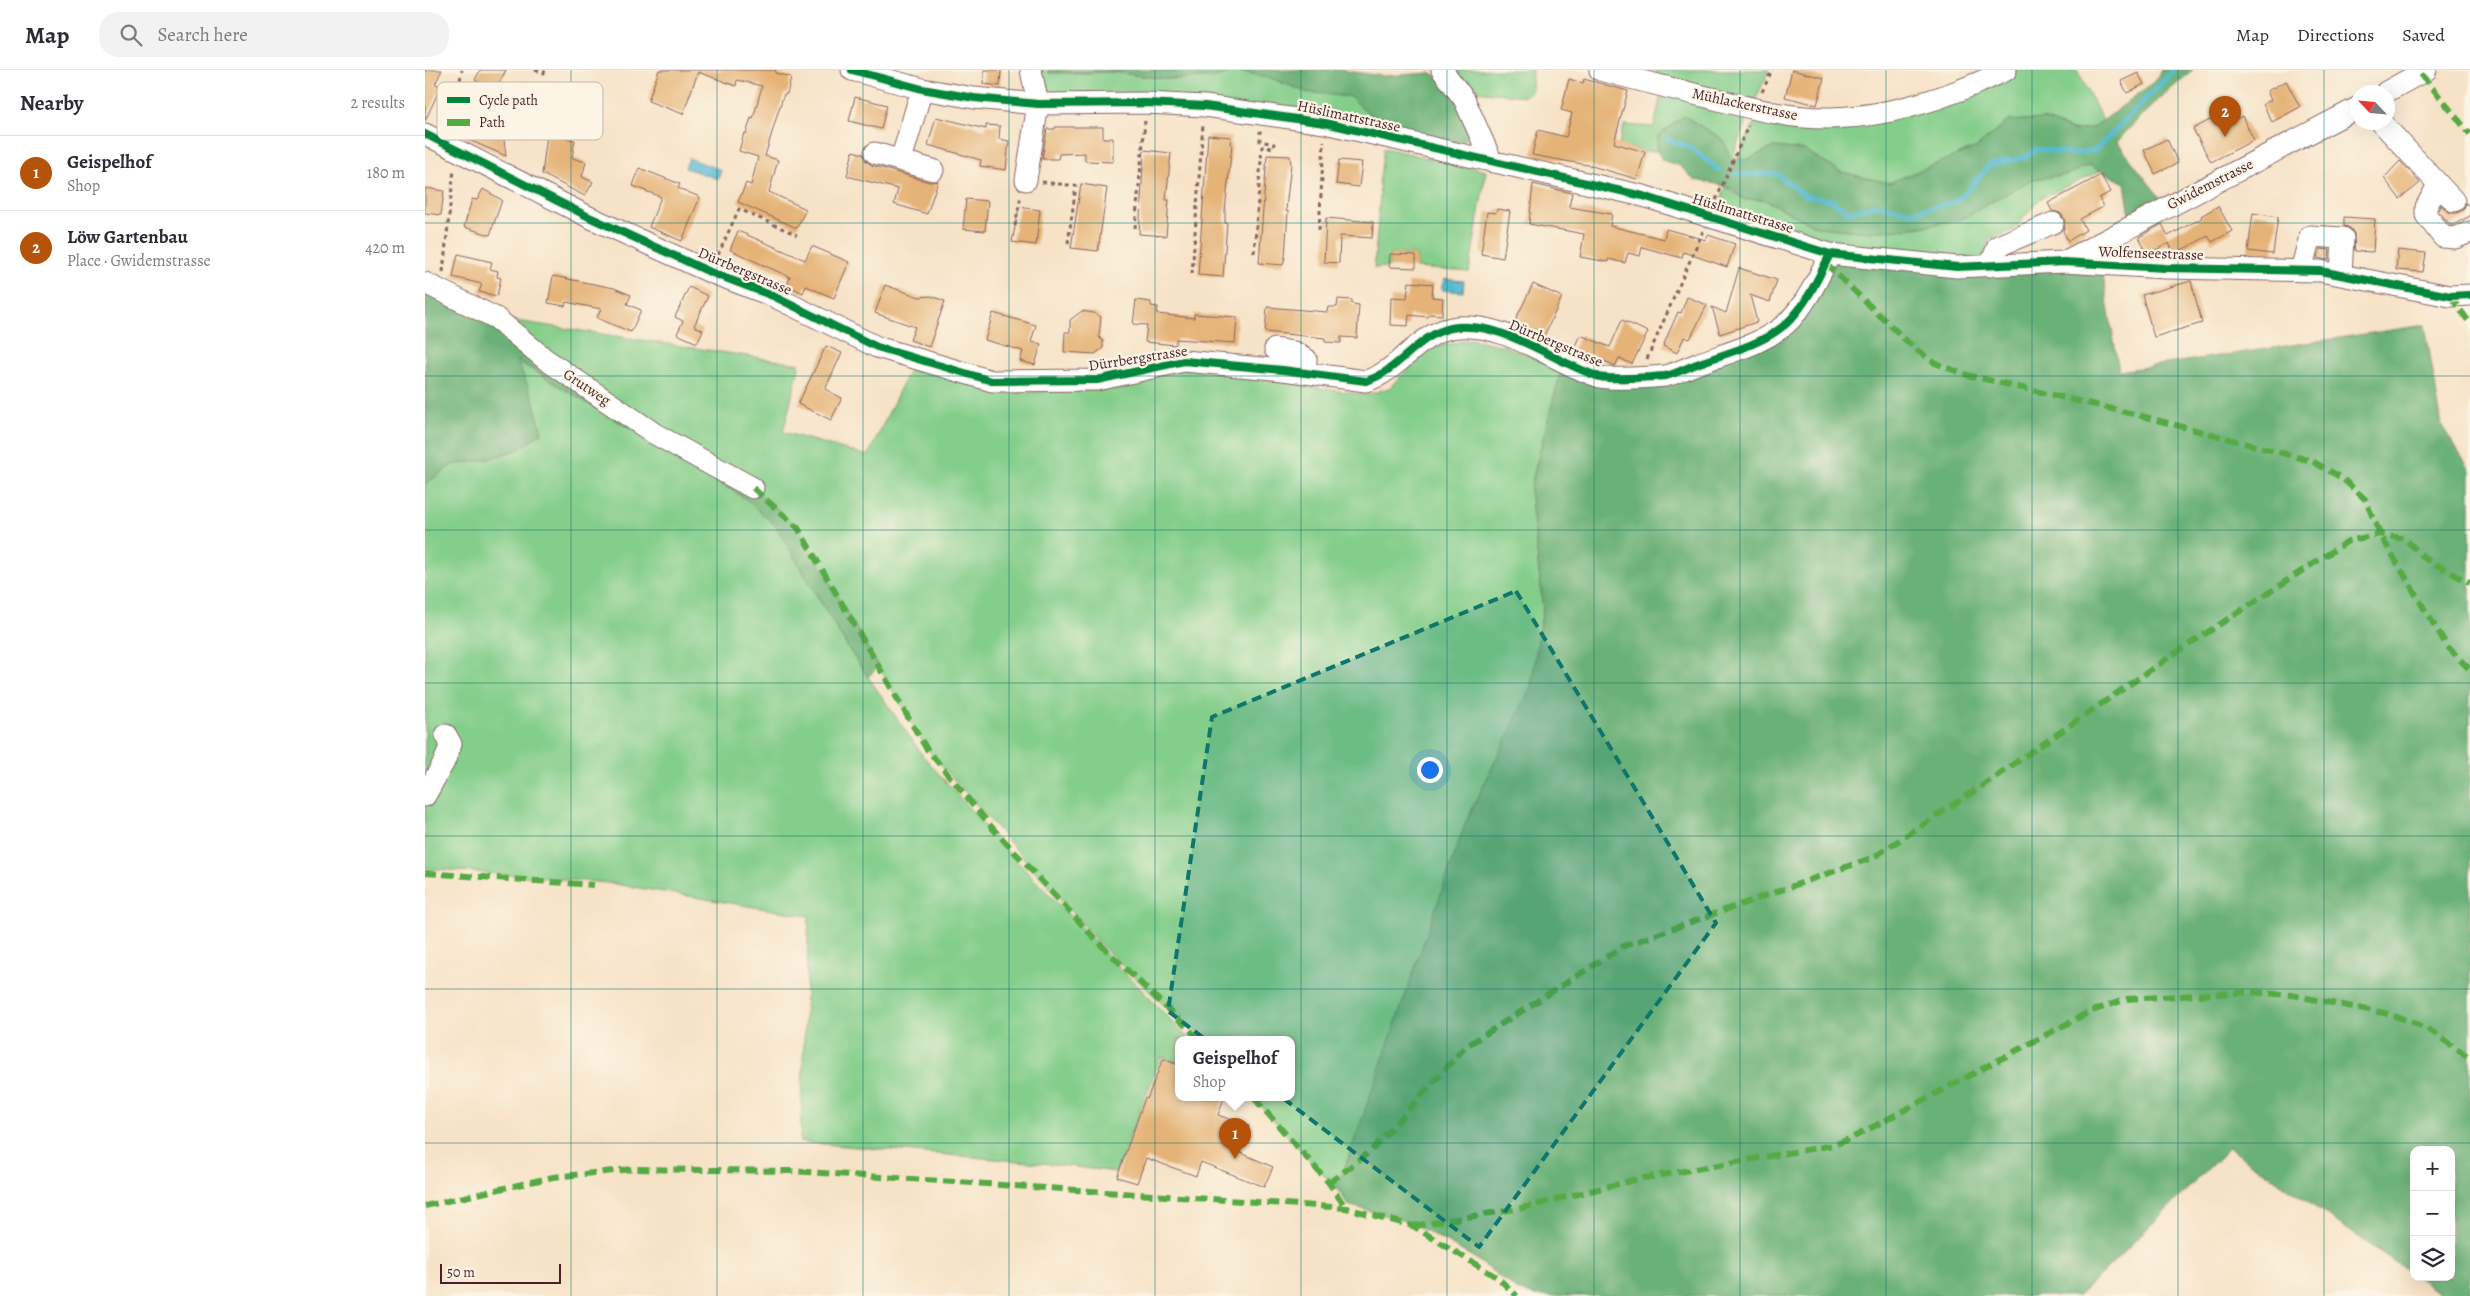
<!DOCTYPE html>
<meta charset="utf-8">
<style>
body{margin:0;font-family:Alegreya,serif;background:#f2f2f3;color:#2b2b33}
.controls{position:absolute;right:15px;bottom:15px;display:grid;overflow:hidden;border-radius:10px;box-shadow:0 5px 20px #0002}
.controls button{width:45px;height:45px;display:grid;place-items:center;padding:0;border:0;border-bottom:1px solid #e1e1e2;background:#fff;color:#2b2b33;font:25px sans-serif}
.compass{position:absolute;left:1925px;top:15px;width:45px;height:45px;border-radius:50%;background:#fff;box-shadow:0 5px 20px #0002;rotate:296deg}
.scale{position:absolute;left:15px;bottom:12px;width:121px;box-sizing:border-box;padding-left:5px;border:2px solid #4a1f2b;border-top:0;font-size:14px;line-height:18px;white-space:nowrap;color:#4a1f2b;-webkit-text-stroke:4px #fcf5e5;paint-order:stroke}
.you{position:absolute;left:1004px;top:699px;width:18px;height:18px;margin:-12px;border:4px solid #fff;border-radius:50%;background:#1a73e8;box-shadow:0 0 0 8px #1a73e833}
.badge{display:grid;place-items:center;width:32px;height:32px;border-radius:50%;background:#b45309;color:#fff;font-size:16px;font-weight:700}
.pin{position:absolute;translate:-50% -41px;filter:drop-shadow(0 1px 2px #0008)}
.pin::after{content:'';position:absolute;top:26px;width:18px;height:15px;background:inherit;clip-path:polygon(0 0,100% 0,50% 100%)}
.popup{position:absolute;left:750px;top:966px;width:120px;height:65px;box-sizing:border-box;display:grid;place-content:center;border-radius:10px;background:#fff;filter:drop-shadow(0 1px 4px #0005);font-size:16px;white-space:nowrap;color:#7c7c81}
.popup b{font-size:19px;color:#2b2b33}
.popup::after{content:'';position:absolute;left:50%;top:100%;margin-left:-10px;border:10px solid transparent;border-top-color:#fff}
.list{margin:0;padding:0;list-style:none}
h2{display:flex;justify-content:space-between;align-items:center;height:65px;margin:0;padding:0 20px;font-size:21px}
h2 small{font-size:16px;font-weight:400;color:#7c7c81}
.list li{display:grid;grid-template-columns:32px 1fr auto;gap:15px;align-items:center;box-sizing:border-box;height:75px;padding:0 20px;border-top:1px solid #e1e1e2}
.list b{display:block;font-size:19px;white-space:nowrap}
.list p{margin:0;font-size:16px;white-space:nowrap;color:#7c7c81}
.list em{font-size:16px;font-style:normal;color:#7c7c81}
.icon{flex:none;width:28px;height:28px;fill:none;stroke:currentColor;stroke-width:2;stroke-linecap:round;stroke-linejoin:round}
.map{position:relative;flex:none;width:2045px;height:1226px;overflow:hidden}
header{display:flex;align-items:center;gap:30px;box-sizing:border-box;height:70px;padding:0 25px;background:#fff;border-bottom:1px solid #e1e1e2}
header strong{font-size:24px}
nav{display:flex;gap:28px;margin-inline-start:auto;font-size:18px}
.search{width:350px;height:45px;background:#f2f2f3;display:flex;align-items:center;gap:12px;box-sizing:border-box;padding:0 18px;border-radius:20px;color:#7c7c81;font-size:19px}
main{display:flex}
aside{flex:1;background:#fff}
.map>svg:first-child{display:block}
.green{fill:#84ce8b;stroke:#67765b}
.forest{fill:#6bb177;stroke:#5a6851}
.water{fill:#53bad1;stroke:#4e6c7e}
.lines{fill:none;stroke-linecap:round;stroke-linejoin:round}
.stream{stroke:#53bad1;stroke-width:5}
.building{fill:#e5b377}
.minor-casing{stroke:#866361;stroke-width:23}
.path{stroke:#866361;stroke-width:3;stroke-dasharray:4 4;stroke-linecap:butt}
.minor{stroke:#fff;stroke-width:21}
.quiet{stroke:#57aa44;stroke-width:6;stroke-dasharray:12 6;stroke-linecap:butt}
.cycleway-casing{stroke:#fcf5e5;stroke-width:11}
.cycleway{stroke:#00873e;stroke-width:8}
.marked{fill:#0f766e;fill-opacity:0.2;stroke:#0f766e;stroke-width:4;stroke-dasharray:10 6;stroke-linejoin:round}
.grid{fill:none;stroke:#0f766e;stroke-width:1;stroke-opacity:0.55}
.labels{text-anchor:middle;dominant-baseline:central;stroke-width:4.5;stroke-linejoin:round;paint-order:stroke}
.street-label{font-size:15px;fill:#4a1f2b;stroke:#fcf5e5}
.key{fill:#fcf5e5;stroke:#c7b5ad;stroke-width:1}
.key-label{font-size:14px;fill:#4a1f2b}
</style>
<header>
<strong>Map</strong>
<div class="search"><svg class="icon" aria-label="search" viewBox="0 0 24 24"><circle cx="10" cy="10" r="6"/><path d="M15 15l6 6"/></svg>Search here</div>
<nav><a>Map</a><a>Directions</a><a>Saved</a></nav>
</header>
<main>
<aside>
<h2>Nearby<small>2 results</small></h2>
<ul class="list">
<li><span class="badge">1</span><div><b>Geispelhof</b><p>Shop</p></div><em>180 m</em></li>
<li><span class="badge">2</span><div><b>Löw Gartenbau</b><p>Place · Gwidemstrasse</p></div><em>420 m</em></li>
</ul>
</aside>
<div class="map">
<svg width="2045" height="1226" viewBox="0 0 2045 1226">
<rect width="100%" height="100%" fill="#fcf5e5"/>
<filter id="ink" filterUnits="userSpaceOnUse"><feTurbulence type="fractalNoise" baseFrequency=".02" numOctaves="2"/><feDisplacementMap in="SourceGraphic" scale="10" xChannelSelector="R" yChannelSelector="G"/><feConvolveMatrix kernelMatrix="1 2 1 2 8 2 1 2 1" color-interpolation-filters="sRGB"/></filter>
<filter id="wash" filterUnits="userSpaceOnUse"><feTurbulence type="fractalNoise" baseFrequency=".0096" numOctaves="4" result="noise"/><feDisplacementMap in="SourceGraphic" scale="20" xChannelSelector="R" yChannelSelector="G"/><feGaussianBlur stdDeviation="1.12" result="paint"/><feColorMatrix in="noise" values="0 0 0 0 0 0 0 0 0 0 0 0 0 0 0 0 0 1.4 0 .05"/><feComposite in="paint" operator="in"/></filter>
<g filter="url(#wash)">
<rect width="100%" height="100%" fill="#f6e2c6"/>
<path class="green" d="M 610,0 L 644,4 L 688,2 L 740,9 L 786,8 L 812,1 L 843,7 L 881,22 L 927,27 C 956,60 989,61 1030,72 L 1045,65 L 1038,73 L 1030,76 L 617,25 Z
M 1025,0 L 1107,0 L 1106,22 L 1099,26 L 1050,21 L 1036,15 Z
M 1231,0 L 1344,0 L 1329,33 L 1230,8 Z
M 1591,0 L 1652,0 L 1678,51 L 1670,57 L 1649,61 L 1619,49 L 1583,51 L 1552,77 L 1464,113 L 1416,102 L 1379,80 L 1349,77 L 1321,90 L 1313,89 L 1332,47 L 1397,54 Z
M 1237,20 L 1324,43 L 1307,88 L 1304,87 L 1299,70 L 1259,46 L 1233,66 L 1232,81 L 1220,82 L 1194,74 L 1199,55 L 1229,57 Z
M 959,78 L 1061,101 L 1044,202 L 991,198 L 991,185 L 965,184 L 964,197 L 949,198 L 955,126 L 954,114 Z
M 1664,95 L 1675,101 L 1614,129 L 1588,161 L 1564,169 L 1561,185 L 1553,190 L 1420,182 L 1292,138 L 1301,117 L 1320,130 L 1338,129 L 1392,157 L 1445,162 L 1495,157 L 1537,149 L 1607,109 L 1641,105 Z
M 71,248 L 375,294 L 358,362 L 443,386 L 485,298 L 580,323 L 696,319 L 760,298 L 942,325 L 964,318 L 1004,279 L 1046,269 L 1080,276 L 1122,294 L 1135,304 L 1105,419 L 1118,538 L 1106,617 L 1041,752 L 917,1107 L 908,1113 L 894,1101 L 829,1028 L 866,1028 L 866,970 L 775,970 L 673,872 L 501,678 L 373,458 Z
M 91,290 L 321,429 L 351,456 L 423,578 L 498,686 L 580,779 L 765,970 L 754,970 L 754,993 L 736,987 L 691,1102 L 627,1094 L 375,1072 L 384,846 L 184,813 L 0,798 L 0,414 L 27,395 L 63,389 L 94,379 L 117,363 L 108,329 Z"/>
<path class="forest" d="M 623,0 L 915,0 L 958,6 L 1007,3 L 1019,11 L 1031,26 L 1045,65 L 1030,72 C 989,61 956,60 926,27 L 881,22 L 843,7 L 812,1 L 786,8 L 740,9 L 688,2 L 624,3 Z
M 1736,0 L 1768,0 C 1741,23 1715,45 1692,72 L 1736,129 L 1705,146 L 1700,113 L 1664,95 L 1641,105 L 1607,109 L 1537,149 L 1495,157 L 1445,162 L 1392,157 L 1338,129 L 1320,130 L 1307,119 L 1292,114 L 1269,110 L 1255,96 L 1237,90 L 1232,81 L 1233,66 L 1259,46 L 1299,70 L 1305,87 L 1321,90 L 1349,77 L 1379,80 L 1416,102 L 1464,113 L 1552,77 L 1583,51 L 1619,49 L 1649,61 L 1670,57 L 1731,10 Z
M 1405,184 L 1676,194 L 1694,301 L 2000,255 L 2017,356 L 2045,400 L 2045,1226 L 2019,1226 L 1992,1207 L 2026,1207 L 2026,1080 L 1989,1080 L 1989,1205 L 1804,1078 L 1654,1226 L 1109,1226 L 1091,1219 L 1048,1187 L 987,1153 L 923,1135 L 908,1113 L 917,1106 L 1041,752 L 1106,617 L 1118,538 L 1105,419 L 1135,304 L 1177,308 L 1241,306 L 1338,269 Z
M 0,213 L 328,418 L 373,458 L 453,597 L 443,607 L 423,578 L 351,456 L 321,429 L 92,290 L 108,329 L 117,363 L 94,379 L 63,389 L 27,395 L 0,414 Z"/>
<path class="water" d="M 264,88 L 296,100 L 293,109 L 260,98 Z
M 1019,209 L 1039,211 L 1038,222 L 1016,220 Z"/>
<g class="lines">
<path class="stream" d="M 1242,69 L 1266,78 L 1294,100
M 1310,104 L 1352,104 L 1381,126 L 1407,130 L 1423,142 L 1452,135 L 1488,142 L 1533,131 L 1565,95 L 1601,87 L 1612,79 L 1649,84 L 1671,80 L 1749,0"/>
</g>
<g id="blocks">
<path class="building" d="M 0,0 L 17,0 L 10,14 L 16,16 L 0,51 Z
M 55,0 L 81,0 L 70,21 L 50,10 Z
M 234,0 L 351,0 L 350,3 L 366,7 L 362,24 L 359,24 L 354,39 L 340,86 L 353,90 L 344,122 L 381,139 L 372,158 L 313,132 L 321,113 L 326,115 L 333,87 L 314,81 L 319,63 L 321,64 L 326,48 L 328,49 L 337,16 L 312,10 L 311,16 L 273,2 L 258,44 L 223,31 Z
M 559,0 L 576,0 L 575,16 L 558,14 Z
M 1367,0 L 1399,8 L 1392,35 L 1360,27 Z
M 1713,3 L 1719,14 L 1702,23 L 1696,11 Z
M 1144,9 L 1158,13 L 1159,9 L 1203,21 L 1189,73 L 1220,82 L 1212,109 L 1163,95 L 1107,85 L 1113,60 L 1141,67 L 1147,43 L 1136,40 Z
M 1861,11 L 1875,37 L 1847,52 L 1838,34 L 1846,30 L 1842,21 Z
M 430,27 L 462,35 L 456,59 L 424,51 Z
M 1800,42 L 1806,52 L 1817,46 L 1829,70 L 1786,92 L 1768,59 Z
M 511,47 L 561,59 L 561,55 L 575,56 L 574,69 L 584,71 L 581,100 L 555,96 L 556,90 L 503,75 Z
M 53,49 L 78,62 L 81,86 L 42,69 Z
M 630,57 L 678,57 L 678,68 L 688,68 L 688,92 L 660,91 L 660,83 L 634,84 L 633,89 L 617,89 L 622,59 L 630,59 Z
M 122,65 L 150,70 L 147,88 L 161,92 L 157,107 L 168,112 L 160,126 L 117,104 Z
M 783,65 L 806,67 L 805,74 L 807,74 L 800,141 L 800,153 L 802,153 L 798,207 L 773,205 Z
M 1742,69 L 1753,93 L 1730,104 L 1719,80 Z
M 719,80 L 746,83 L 741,130 L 744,130 L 741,166 L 714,164 Z
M 428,81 L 438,84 L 441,91 L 446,95 L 504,112 L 513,111 L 502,144 L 469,134 L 473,119 L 422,106 Z
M 842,85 L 865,86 L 866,94 L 862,129 L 861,141 L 863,141 L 860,187 L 858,195 L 834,193 Z
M 914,90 L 937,92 L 934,117 L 911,114 Z
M 1975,91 L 1995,113 L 1975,129 L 1959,108 Z
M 214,98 L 255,114 L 253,118 L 275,127 L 257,171 L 224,157 L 236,127 L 208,116 Z
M 1676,105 L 1685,122 L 1674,128 L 1678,137 L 1655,149 L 1661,160 L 1643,171 L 1638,161 L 1640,155 L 1639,148 L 1635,143 L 1627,141 L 1623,133 Z
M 656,114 L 682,118 L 673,181 L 646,178 Z
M 1108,114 L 1147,123 L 1144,137 L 1187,144 L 1185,156 L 1239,169 L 1241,159 L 1281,170 L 1283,165 L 1310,174 L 1302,197 L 1258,182 L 1257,188 L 1217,177 L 1215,186 L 1203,183 L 1200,193 L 1183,189 L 1183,192 L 1155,187 L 1159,164 L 1104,154 Z
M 0,118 L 19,121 L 16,145 L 0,143 Z
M 58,119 L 77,130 L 65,165 L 39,157 L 47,129 L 52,130 Z
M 541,129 L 563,131 L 560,161 L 538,159 Z
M 2041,133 L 2045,137 L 2045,146 L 2028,155 L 2025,155 L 2014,141 L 2016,135 L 2025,143 L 2032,143 L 2038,140 Z
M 1793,136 L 1807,161 L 1787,172 L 1783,166 L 1749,184 L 1744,173 L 1723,184 L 1714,167 L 1737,154 L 1743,166 L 1777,148 L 1776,146 Z
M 594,137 L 615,140 L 611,175 L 587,172 Z
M 1072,139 L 1085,141 L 1078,188 L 1056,184 L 1062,142 L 1071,143 Z
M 1828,143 L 1853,147 L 1848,184 L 1823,181 Z
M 1919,147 L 1950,149 L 1948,182 L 1930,181 L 1929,163 L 1925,158 L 1919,156 Z
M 901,148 L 948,152 L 947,168 L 915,166 L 914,193 L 899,192 Z
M 313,161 L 380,190 L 387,176 L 424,192 L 409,228 L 381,216 L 378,223 L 362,215 L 365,207 L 305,180 Z
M 1895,179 L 1905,180 L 1904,190 L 1892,188 Z
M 1973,180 L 2001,183 L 1998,202 L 1971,200 Z
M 33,184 L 67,192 L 65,199 L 73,201 L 72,207 L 76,208 L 72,226 L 54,222 L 57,214 L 28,207 Z
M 965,184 L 991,185 L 991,198 L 964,197 Z
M 1314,198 L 1352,210 L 1345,232 L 1325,225 L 1332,252 L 1295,264 L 1287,237 L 1301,243 Z
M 128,206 L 189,218 L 206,225 L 202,234 L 216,240 L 206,262 L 172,248 L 176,239 L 141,232 L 140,236 L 123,233 Z
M 1766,211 L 1777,253 L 1729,267 L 1717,225 Z
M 984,212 L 1008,214 L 1007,227 L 1018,228 L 1017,245 L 1005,244 L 1003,247 L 984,245 L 983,256 L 965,255 L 966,227 L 982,228 Z
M 1108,214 L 1137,227 L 1119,266 L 1089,253 Z
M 460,215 L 494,227 L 506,226 L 520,231 L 504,277 L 485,270 L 490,257 L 450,243 Z
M 264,217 L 283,226 L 269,256 L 278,260 L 272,273 L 252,264 L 258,251 L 250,247 Z
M 1262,227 L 1282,235 L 1265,269 L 1259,267 L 1252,283 L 1238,276 L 1253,242 L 1256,243 Z
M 913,229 L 927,230 L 927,234 L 934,235 L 932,268 L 916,267 L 916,273 L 900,272 L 900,268 L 840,262 L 842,237 L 902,242 L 903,237 L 912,237 Z
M 711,230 L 726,232 L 726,236 L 733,237 L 732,244 L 769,248 L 769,244 L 812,247 L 810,273 L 751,269 L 751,275 L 720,272 L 722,255 L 708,254 Z
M 657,241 L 669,243 L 676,247 L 674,267 L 678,271 L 678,278 L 670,284 L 639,282 L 640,262 L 645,262 L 645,250 Z
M 568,243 L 611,255 L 606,272 L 616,274 L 610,295 L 595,291 L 598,281 L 560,270 Z
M 1197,250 L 1223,262 L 1207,294 L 1194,288 L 1190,296 L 1163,283 L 1161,288 L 1147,282 L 1155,265 L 1185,277 Z
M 401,276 L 417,283 L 400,319 L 417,328 L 406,350 L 373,334 Z
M 738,989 L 754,995 L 754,1028 L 799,1028 L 793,1045 L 824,1056 L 814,1082 L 848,1097 L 839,1117 L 776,1092 L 771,1106 L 721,1088 L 712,1113 L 692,1107 L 720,1028 L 722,1029 Z"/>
</g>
</g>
<g filter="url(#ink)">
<use href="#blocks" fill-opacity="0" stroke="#866361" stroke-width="1"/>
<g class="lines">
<g class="minor-casing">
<path id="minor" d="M 427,0 L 497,19 L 549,28 L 613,34 L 721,33 L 780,36 L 900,53 L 1218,126 L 1405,184 L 1532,197 L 1639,192 L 1740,198 L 1895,201 L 2025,226 L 2045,225
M 1017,0 L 1039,29 L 1067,92
M 1175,0 C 1212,10 1249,19 1286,28 C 1325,38 1365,49 1406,48 C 1465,47 1528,26 1581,0
M 1961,22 L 2001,0
M 1956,52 L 2029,131
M 0,64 L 164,147 L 285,202 L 348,226 L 452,277 L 567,311 L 672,310 L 759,291 L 858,300 L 941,311 C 974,301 992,265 1026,258 C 1078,249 1129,293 1175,307 C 1185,310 1229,307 1240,306 C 1250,304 1261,298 1272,294 C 1301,283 1336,275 1361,254 C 1381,235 1393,209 1405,184
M 450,83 L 508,100
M 476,90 L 497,19
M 601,110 L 613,34 L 606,0
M 2013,115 L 2001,137 L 2001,145 L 2018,167 L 2030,168 L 2045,162
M 1639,192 L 1932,38
M 1565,196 L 1573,176 L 1628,153
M 1876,201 L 1885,166 L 1918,168 L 1916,205
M 0,213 L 71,248 L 120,289 L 230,364 L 328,418
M 850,279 L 869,282 L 881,289 L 880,303
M 0,726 L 19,692 L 26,674 L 21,665"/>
</g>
<path class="path" d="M 110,0 L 119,3 L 120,0
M 1337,22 L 1347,0
M 26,57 L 37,0
M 617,112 L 651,116 L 643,173
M 1291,130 L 1323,56
M 590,156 L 596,125
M 710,158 L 720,51
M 894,160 L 899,71
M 829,183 L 837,77 L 849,78 L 849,74 L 835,71 L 835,61
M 293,185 L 314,139 L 372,165
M 18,202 L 29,99
M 767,204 L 778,54
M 1222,289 L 1278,161"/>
<use href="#minor" class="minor"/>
<path class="quiet" d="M 1996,4 L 2045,64
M 1400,193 L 1489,278 L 1510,293 L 1542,305 L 1709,344 L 1887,391 L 1917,408 L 1940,429 L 1955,464 L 2003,545 L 2022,576 L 2045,600
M 2025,226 L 2045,253
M 328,418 L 373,458 L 501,678 L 570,761 L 673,872 L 775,970
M 0,803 L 169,815
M 829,1028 L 904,1113 L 921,1138
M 904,1113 L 946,1081 L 1040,977 L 1199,876 L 1449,787 L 1564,711 L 1746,586 L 1923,471 L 1955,464 L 1980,469 L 2001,489 L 2045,513
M 0,1136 L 128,1107 L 208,1099 L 366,1101 L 921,1138 L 988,1156 L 1073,1208 L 1092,1226
M 988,1156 L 1097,1138 L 1213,1109 L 1409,1075 L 1427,1068 L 1664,942 L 1702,929 L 1825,922 L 1866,925 L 1959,943 L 1988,952 L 2006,961 L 2045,988
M 2044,1226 L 2045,1226"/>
<g class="cycleway-casing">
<path id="cycleway" d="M 427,0 L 497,19 L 549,28 L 613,34 L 721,33 L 780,36 L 900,53 L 1218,126 L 1405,184 L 1532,197 L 1639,192 L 1740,198 L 1895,201 L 2025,226 L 2045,225
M 0,64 L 164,147 L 285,202 L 348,226 L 452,277 L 567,311 L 672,310 L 759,291 L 858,300 L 941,311 C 974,301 992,265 1026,258 C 1078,249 1129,293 1175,307 C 1185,310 1229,307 1240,306 C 1250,304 1261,298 1272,294 C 1301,283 1336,275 1361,254 C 1381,235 1393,209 1405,184"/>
</g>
<use href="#cycleway" class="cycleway"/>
</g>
</g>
<path class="marked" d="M 1091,521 L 1291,853 L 1054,1177 L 743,941 L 787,647 Z"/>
<path class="grid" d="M 146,0 L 146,1226M 292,0 L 292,1226M 438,0 L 438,1226M 584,0 L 584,1226M 730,0 L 730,1226M 876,0 L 876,1226M 1022,0 L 1022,1226M 1169,0 L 1169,1226M 1315,0 L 1315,1226M 1461,0 L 1461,1226M 1607,0 L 1607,1226M 1753,0 L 1753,1226M 1899,0 L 1899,1226M 0,153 L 2045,153M 0,306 L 2045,306M 0,460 L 2045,460M 0,613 L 2045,613M 0,766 L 2045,766M 0,919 L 2045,919M 0,1073 L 2045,1073"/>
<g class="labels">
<g class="street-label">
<text transform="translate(1320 34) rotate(12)">Mühlackerstrasse</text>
<text transform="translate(924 46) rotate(12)">Hüslimattstrasse</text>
<text transform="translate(1785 114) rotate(-27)">Gwidemstrasse</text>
<text transform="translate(1318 143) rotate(17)">Hüslimattstrasse</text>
<text transform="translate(1726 183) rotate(2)">Wolfenseestrasse</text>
<text transform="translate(320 201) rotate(23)">Dürrbergstrasse</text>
<text transform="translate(1131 273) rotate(23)">Dürrbergstrasse</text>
<text transform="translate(713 288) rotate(-9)">Dürrbergstrasse</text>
<text transform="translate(162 317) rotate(34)">Grutweg</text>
</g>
</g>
<rect x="12" y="12" width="166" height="58" rx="8" class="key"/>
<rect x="22" y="27" width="23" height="6" fill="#00873e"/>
<rect x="22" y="49" width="23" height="7" fill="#57aa44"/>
<g class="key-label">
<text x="54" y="35">Cycle path</text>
<text x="54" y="57">Path</text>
</g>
</svg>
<div class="controls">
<button>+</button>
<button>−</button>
<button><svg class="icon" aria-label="layers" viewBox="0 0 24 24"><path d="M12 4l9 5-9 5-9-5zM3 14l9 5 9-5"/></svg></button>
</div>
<svg class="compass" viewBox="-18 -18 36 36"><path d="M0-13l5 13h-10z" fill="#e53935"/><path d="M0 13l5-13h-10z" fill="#7c7c81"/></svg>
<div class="scale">50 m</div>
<div class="you"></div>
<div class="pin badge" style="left:810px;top:1089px">1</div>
<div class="popup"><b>Geispelhof</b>Shop</div>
<div class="pin badge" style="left:1800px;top:67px">2</div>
</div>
</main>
